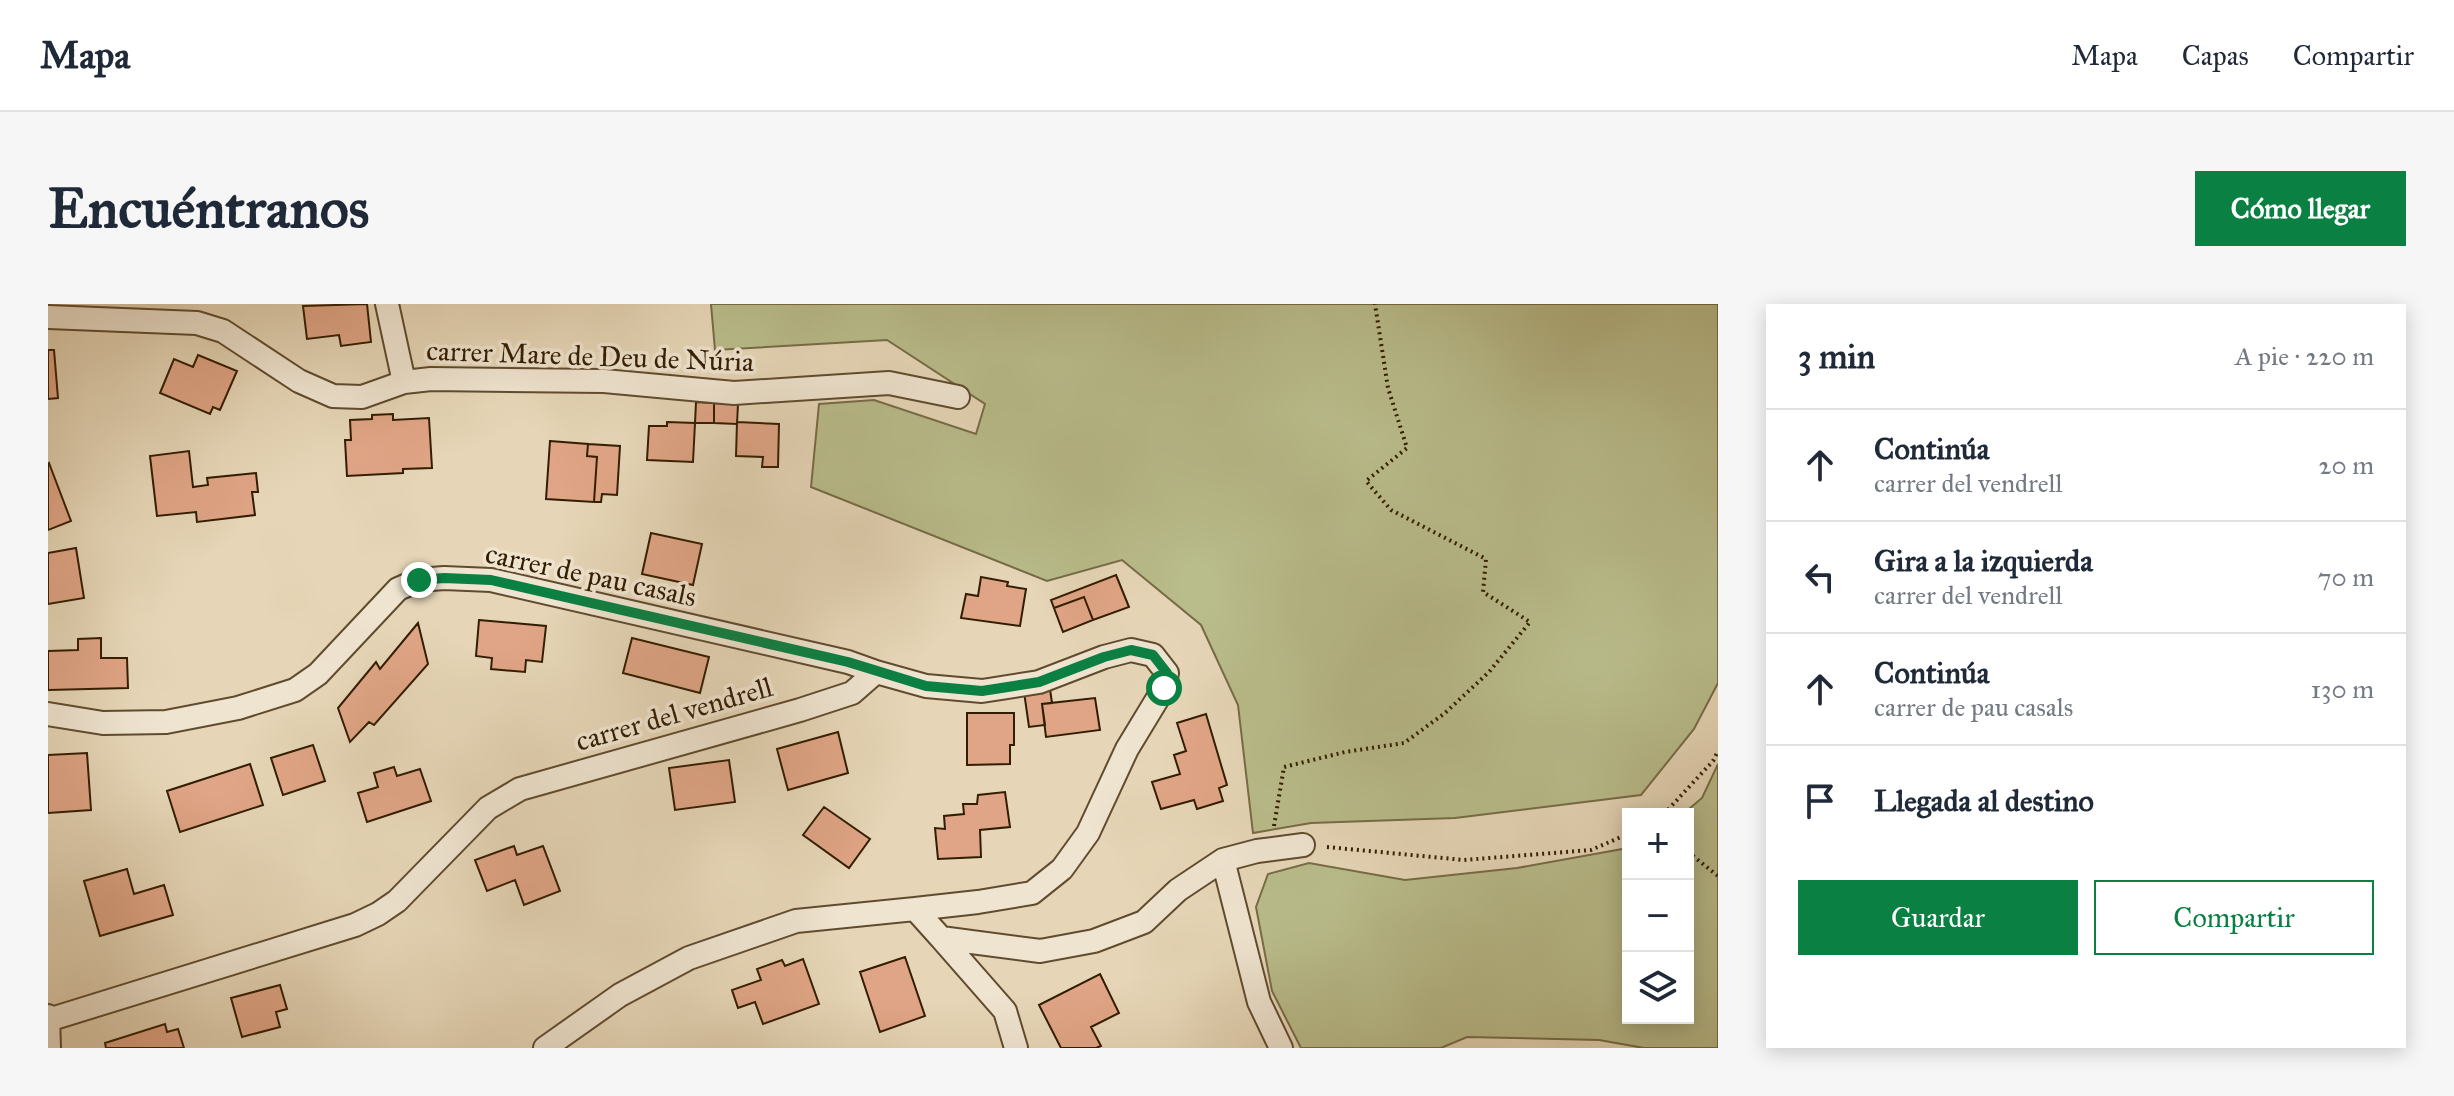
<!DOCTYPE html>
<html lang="es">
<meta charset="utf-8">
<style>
body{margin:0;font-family:"IM FELL Great Primer",serif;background:#f6f6f7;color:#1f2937}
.controls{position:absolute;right:24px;bottom:24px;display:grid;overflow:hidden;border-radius:0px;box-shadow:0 4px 20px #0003}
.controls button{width:72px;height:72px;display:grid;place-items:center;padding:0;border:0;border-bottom:2px solid #e0e1e3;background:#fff;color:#1f2937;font:40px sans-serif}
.stop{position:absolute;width:24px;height:24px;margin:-18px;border:6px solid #0b8043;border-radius:50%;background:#fff}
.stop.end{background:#0b8043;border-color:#fff;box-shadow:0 2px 8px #0008}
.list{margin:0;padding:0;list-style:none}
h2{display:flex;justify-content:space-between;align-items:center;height:104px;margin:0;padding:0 32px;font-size:34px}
h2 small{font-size:26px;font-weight:400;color:#747a83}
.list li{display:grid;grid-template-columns:52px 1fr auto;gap:24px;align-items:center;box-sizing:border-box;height:112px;padding:0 32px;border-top:2px solid #e0e1e3}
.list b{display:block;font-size:30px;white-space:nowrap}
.list p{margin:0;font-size:26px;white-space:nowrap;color:#747a83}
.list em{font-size:26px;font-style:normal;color:#747a83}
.actions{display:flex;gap:16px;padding:24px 32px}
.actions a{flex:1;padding:18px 0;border:2px solid #0b8043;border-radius:0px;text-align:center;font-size:28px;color:#0b8043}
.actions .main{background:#0b8043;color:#fff}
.icon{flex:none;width:44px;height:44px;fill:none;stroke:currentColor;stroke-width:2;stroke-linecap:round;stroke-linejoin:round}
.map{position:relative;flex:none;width:1670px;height:744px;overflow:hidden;border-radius:0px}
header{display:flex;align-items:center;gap:48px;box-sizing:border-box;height:112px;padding:0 40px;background:#fff;border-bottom:2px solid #e0e1e3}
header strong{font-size:38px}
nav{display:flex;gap:44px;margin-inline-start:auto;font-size:28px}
.intro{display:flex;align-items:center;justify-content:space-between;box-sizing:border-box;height:192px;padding:0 48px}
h1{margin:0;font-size:56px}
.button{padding:20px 36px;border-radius:0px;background:#0b8043;color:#fff;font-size:28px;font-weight:700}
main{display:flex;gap:48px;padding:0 48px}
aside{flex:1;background:#fff;border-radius:0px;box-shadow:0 4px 20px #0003}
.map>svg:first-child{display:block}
.green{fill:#b9bc8b;stroke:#766c46;stroke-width:2}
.building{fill:#e0a586;stroke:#331d00;stroke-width:2}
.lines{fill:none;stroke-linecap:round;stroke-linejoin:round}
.street-casing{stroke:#604b2e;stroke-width:26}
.path{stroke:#331d00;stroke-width:4;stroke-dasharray:2 4;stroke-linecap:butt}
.street{stroke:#efe4d0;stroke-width:22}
.route{stroke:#0b8043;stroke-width:10}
.labels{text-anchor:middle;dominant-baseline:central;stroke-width:7;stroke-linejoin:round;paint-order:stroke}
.street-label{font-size:28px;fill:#331d00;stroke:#efe4d0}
</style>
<header>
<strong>Mapa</strong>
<nav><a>Mapa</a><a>Capas</a><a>Compartir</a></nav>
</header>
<div class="intro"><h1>Encuéntranos</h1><a class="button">Cómo llegar</a></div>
<main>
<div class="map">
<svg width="1670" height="744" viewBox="0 0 1670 744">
<rect width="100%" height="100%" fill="#e6d6b7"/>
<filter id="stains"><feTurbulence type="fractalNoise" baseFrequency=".0025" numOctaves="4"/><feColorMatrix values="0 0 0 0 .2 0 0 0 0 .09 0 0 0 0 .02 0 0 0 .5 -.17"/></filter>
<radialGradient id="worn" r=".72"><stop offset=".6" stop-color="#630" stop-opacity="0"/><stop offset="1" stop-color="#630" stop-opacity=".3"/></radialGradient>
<path class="green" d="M 663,0 L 1670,0 L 1670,379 L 1646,425 L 1593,491 L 1407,514 L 1263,519 L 1205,529 L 1190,401 L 1153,321 L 1074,256 L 999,277 L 763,183 L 771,100 L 826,96 L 928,130 L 937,100 L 839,36 L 667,46 Z
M 1670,460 L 1670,744 L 1596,744 L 1551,736 L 1419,733 L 1393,744 L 1253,744 L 1224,687 L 1208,603 L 1220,570 L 1261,559 L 1357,576 L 1469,564 L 1580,544 L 1580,714 L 1640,714 L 1640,510 L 1635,510 L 1654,494 Z"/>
<path class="building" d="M 319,0 L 323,38 L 293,42 L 291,31 L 259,35 L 255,2 Z
M 0,46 L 6,46 L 10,94 L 0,95 Z
M 150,51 L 189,67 L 172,106 L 165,103 L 162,110 L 112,89 L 126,55 L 145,63 Z
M 648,98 L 666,99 L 666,119 L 647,119 Z
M 666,99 L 690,100 L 689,120 L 666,119 Z
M 345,110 L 345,116 L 381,114 L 384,164 L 355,165 L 355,169 L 299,172 L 297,136 L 303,136 L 302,116 L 324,115 L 324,111 Z
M 619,118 L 647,119 L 645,158 L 599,156 L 601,122 L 619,122 Z
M 689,118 L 731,120 L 730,163 L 714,163 L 715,153 L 688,152 Z
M 502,137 L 540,140 L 539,152 L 549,153 L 546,198 L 498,195 Z
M 540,140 L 572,142 L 569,191 L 554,190 L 553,198 L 546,198 L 549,153 L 539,152 Z
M 141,147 L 145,183 L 160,181 L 159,174 L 208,169 L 210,188 L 204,188 L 207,211 L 149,218 L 148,208 L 109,212 L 102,152 Z
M 1,159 L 23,217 L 0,226 L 0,160 Z
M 603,229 L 654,240 L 645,281 L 594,270 Z
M 28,244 L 36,294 L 0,300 L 0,249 Z
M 1068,271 L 1081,303 L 1045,316 L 1036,293 L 1006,304 L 1003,296 Z
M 933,273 L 960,278 L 959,282 L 978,285 L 972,322 L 913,314 L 918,290 L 930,292 Z
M 1036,293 L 1045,316 L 1015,328 L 1006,304 Z
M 431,316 L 498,322 L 494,358 L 478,356 L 477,368 L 443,365 L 444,354 L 428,352 Z
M 370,319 L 380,360 L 326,421 L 321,418 L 302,438 L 290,404 L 328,358 L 332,365 Z
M 53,334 L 53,354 L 79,354 L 80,384 L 0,386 L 0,347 L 30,346 L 30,335 Z
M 584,334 L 661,353 L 652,389 L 575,369 Z
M 1002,385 L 1004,399 L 994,400 L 997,421 L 981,423 L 976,388 Z
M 1047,394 L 1052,426 L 998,433 L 994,400 Z
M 919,409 L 966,409 L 966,441 L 962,441 L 962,460 L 919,461 Z
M 1158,410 L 1179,481 L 1171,484 L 1175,497 L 1149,505 L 1146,496 L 1113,505 L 1104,478 L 1132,470 L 1126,451 L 1138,447 L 1129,419 Z
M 790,428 L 800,469 L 740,486 L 729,445 Z
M 265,441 L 277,477 L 235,491 L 223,454 Z
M 39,449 L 43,506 L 0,509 L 0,451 Z
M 681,456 L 687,498 L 627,506 L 621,464 Z
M 202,460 L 215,501 L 132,528 L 119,487 Z
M 346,463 L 349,472 L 372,465 L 383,497 L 319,518 L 310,489 L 330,483 L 326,469 Z
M 957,488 L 962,523 L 932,526 L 933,553 L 890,555 L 887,524 L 897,525 L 896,512 L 916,510 L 915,500 L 929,500 L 930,491 Z
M 776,503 L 822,535 L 801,564 L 755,531 Z
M 466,542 L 469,551 L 495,542 L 512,587 L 476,601 L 467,576 L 439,587 L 427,556 Z
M 79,565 L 86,590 L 116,581 L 125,611 L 52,632 L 36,577 Z
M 857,653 L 877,712 L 832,728 L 812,668 Z
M 755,655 L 771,700 L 715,720 L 707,698 L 690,704 L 684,686 L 713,676 L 709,665 L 734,656 L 737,662 Z
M 1052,670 L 1071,709 L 1043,723 L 1053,742 L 1048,744 L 1013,744 L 991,701 Z
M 232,681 L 239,705 L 228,708 L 232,723 L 194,733 L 183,694 Z
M 117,720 L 119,728 L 130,725 L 136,744 L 58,744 L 57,739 Z"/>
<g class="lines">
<g class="street-casing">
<path id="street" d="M 339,0 L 356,78
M 0,13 L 149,19 L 175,27 L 251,77 L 285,92 L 314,93 L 356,78 L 383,75 L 556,77 L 686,89 L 841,79 L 910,93
M 0,410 L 55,419 L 118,418 L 190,404 L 247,386 L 270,370 L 350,285 L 371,276 L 396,274 L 443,276 L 800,358 L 828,368
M 1175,556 L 1211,698 L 1233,744
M 893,634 L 957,707 L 968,744
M 0,712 L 1,744
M 0,716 L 307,621 L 330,610 L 349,597 L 440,504 L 472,485 L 752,406 L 804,389 L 828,368 L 878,382 L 934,387 L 991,378 L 1056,353 L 1083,346 L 1105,351 L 1119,369 L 1116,384 L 1079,445 L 1040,529 L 1014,565 L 984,589 L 930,598 L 867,605
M 497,744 L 572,691 L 641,654 L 748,617 L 867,605 L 893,634 L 992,647 L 1046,637 L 1096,618 L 1130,586 L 1175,556 L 1209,547 L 1255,541"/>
</g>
<path class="path" d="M 1616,510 L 1665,457 L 1670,447
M 1226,522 L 1236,463 L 1297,448 L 1356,439 L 1397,409 L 1441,368 L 1482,318 L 1435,288 L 1438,255 L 1343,206 L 1318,177 L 1359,144 L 1340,84 L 1327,0
M 1279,543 L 1416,556 L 1543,546 L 1580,530
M 1640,548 L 1670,572"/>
<use href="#street" class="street"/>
</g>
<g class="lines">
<path class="route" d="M 371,276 L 396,274 L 443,276 L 800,358 L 878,382 L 934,387 L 991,378 L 1056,353 L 1083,346 L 1105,351 L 1119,369 L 1116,384"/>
</g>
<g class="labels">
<g class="street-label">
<text transform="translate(542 52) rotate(2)">carrer Mare de Deu de Núria</text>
<text transform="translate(543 271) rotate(12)">carrer de pau casals</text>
<text transform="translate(626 410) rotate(-16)">carrer del vendrell</text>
</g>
</g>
<rect width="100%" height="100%" filter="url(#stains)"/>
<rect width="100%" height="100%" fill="url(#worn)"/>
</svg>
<div class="controls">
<button>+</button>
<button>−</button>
<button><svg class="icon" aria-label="layers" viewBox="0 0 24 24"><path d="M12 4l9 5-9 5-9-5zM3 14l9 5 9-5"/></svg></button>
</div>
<div class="stop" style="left:1116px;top:384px"></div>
<div class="stop end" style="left:371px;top:276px"></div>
</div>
<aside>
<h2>3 min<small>A pie · 220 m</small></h2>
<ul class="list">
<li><svg class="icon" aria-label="ahead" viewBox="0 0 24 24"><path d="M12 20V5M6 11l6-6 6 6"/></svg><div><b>Continúa</b><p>carrer del vendrell</p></div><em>20 m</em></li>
<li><svg class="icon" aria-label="left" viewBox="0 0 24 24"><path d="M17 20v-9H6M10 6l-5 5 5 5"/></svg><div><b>Gira a la izquierda</b><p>carrer del vendrell</p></div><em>70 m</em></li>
<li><svg class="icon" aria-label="ahead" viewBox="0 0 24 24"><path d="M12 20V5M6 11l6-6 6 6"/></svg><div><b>Continúa</b><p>carrer de pau casals</p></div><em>130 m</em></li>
<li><svg class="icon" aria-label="arrive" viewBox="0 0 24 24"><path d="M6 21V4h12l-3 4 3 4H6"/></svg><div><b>Llegada al destino</b></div></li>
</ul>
<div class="actions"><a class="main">Guardar</a><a>Compartir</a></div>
</aside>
</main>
